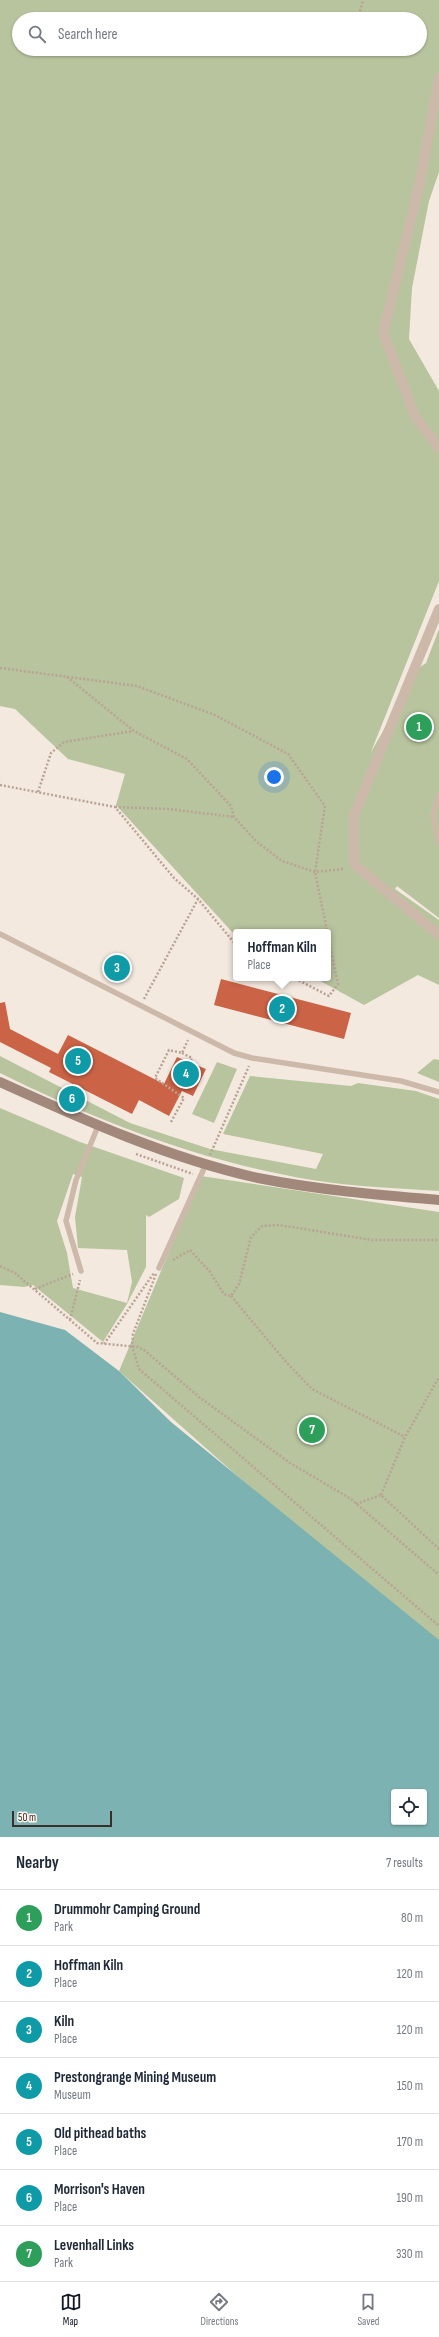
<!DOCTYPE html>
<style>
body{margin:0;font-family:"Sofia Sans Condensed",sans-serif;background:#f6f6f7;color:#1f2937}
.controls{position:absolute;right:12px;bottom:12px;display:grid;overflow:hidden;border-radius:4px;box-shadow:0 1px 3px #0004}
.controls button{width:36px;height:36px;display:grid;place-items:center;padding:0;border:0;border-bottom:1px solid #e0e1e3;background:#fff;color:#1f2937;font:20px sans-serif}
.scale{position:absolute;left:12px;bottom:10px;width:100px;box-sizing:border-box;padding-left:4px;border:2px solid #3a2e2a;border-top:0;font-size:11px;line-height:14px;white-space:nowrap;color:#3a2e2a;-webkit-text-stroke:3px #fbf4ec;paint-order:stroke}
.you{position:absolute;left:274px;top:777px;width:14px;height:14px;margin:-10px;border:3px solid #fff;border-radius:50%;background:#1a73e8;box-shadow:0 0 0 6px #1a73e833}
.badge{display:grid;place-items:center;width:26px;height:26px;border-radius:50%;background:#111827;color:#fff;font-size:13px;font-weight:700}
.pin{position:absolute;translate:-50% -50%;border:2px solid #fff;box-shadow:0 1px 4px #0006}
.popup{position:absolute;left:233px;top:929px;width:98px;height:52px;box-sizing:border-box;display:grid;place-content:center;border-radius:4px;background:#fff;filter:drop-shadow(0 1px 3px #0005);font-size:13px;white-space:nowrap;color:#747a83}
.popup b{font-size:15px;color:#1f2937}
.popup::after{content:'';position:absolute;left:50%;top:100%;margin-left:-8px;border:8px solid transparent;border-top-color:#fff}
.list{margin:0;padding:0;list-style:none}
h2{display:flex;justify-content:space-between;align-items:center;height:52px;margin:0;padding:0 16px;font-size:17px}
h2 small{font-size:13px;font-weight:400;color:#747a83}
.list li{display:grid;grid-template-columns:26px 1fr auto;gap:12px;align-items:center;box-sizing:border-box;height:56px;padding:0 16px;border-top:1px solid #e0e1e3}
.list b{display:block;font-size:15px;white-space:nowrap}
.list p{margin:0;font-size:13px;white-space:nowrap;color:#747a83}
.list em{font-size:13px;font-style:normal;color:#747a83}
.icon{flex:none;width:22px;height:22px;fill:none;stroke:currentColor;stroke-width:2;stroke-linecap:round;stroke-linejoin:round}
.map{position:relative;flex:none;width:439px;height:1837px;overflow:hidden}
.search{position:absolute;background:#fff;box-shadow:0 1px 3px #0004;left:12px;right:12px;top:12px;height:44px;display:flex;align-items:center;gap:10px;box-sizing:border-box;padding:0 14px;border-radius:22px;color:#747a83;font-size:15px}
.sheet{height:444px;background:#fff}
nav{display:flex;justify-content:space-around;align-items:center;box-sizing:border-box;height:56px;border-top:1px solid #e0e1e3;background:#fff;font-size:11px;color:#747a83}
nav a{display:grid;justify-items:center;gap:2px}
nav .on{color:#111827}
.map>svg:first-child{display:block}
.green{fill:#b8c49e;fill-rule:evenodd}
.water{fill:#7cb2b2;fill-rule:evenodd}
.building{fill:#cb6346}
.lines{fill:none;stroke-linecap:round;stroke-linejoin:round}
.path{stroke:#b9a394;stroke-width:2.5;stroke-dasharray:2 2;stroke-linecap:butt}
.service{stroke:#cdb9aa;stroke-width:5.5}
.minor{stroke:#cdb9aa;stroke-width:10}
.secondary{stroke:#a1887b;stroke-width:10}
</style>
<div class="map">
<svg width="439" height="1837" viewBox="0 0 439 1837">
<rect width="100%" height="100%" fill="#f4e9df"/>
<path class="green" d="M 0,0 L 439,0 L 439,172 L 429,201 L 412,288 L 409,339 L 439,391 L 439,581 L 371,752 L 420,667 L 426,663 L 439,629 L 439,918 L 397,886 L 395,889 L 439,920 L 439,985 L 418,975 L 364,1005 L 315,978 L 328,978 L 328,932 L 233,933 L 116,805 L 125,774 L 68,759 L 15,709 L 0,706 ZM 19,19 L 420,19 L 420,49 L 19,49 Z
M 0,1056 L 130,1123 L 210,1149 L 316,1169 L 323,1154 L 223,1134 L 250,1076 L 351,1086 L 358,1083 L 416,1091 L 439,1099 L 439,1191 C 397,1188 354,1187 312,1180 C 203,1162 99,1122 0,1073 Z
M 434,1059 L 439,1060 L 439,1082 L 417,1073 Z
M 217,1062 L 237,1069 L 214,1123 L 192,1114 Z
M 0,1108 L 80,1142 L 184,1178 L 179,1199 L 149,1217 L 146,1215 L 146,1267 L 127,1304 L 103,1342 L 33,1285 L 24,1287 L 0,1285 ZM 73,1174 L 82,1177 L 75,1217 L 78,1248 L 127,1250 L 132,1282 L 127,1303 L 73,1288 L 67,1253 L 57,1221 Z
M 201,1176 L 439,1212 L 439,1647 L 252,1489 L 119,1371 Z"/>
<path class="water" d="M 0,1312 L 65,1330 L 119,1371 L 171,1422 L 439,1640 L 439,1837 L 0,1837 ZM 394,1792 L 424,1792 L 424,1822 L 394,1822 Z"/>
<path class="building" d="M 221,979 L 351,1013 L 344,1039 L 214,1005 Z
M 5,1002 L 10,1029 L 58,1054 L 68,1035 L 164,1084 L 177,1057 L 206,1069 L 193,1096 L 182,1091 L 169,1116 L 139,1100 L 132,1114 L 49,1072 L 51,1068 L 0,1042 L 0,1003 Z"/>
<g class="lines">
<path class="path" d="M 358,19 L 363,0
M 0,668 L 137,686 L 215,715 L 288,754 L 325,806 L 315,872 L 338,984 L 329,996 L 298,980 L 287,978
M 67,677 L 134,731 L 187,759 L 231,806 L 234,817 L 257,842 L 282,861 L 315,872 L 344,869
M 0,785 L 115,807 L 174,878 L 198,899 L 236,945
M 38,792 L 51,753 L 64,742 L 133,731
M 115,807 L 169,809 L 234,817
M 144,999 L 198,899
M 182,1053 L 192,1058 L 190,1063
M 171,1122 L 184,1098 L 155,1078 L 169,1050 L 182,1053 L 188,1040
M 136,1154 L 193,1174
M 210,1155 L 249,1066
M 173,1260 L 190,1250 L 210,1272 L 224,1294 L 231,1296 L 239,1284 L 251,1237 L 262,1226 L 279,1225 L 372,1240 L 439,1240
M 0,1266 L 15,1273 L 97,1343 L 138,1347 L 144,1350 L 199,1397 L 290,1463 L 351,1499 L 439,1575
M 156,1274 L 133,1334 L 132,1346 L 139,1369 L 439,1626
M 35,1289 L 73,1274
M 231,1296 L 286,1362 L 312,1389 L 405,1437
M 70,1320 L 80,1280
M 104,1344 L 154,1273
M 381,1495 L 405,1437 L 439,1377
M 356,1504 L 381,1495 L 439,1549"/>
<path class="service" d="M 439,795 L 433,814 L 439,843
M 0,934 L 234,1053 L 252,1058 L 401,1081 L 439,1092
M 159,1268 L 206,1164
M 81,1271 L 66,1221 L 76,1180 L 98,1126"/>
<path class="minor" d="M 439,78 L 419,186 L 383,333 L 416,418 L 439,448
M 439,609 L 354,815 L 354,864 L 439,935"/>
<path class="secondary" d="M 0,1082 C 84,1120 168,1158 258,1178 C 318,1190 379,1195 439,1200"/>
</g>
</svg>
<div class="controls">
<button><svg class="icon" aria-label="locate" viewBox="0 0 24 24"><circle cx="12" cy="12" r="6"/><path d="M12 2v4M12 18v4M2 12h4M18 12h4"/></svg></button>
</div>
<div class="scale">50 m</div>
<div class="you"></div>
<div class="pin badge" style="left:419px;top:727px;background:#2e9e5b">1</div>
<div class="pin badge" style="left:282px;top:1009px;background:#0f9aa8">2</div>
<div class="popup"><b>Hoffman Kiln</b>Place</div>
<div class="pin badge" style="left:117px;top:968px;background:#0f9aa8">3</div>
<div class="pin badge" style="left:186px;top:1074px;background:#0f9aa8">4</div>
<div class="pin badge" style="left:78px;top:1061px;background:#0f9aa8">5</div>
<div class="pin badge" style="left:72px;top:1099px;background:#0f9aa8">6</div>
<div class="pin badge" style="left:312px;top:1430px;background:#2e9e5b">7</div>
<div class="search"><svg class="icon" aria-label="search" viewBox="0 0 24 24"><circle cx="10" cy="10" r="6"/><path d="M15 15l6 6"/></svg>Search here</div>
</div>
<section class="sheet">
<h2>Nearby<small>7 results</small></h2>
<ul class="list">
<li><span class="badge" style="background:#2e9e5b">1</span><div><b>Drummohr Camping Ground</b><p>Park</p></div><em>80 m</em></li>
<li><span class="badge" style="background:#0f9aa8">2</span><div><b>Hoffman Kiln</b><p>Place</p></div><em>120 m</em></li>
<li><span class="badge" style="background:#0f9aa8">3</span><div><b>Kiln</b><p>Place</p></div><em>120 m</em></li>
<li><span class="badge" style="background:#0f9aa8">4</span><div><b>Prestongrange Mining Museum</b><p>Museum</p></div><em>150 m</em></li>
<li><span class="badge" style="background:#0f9aa8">5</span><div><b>Old pithead baths</b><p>Place</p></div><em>170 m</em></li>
<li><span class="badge" style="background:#0f9aa8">6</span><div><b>Morrison's Haven</b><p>Place</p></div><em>190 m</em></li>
<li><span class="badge" style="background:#2e9e5b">7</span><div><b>Levenhall Links</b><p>Park</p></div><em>330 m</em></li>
</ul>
</section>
<nav>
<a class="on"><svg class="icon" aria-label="map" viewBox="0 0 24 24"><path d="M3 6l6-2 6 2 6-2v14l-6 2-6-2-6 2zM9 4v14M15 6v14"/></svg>Map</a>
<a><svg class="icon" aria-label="directions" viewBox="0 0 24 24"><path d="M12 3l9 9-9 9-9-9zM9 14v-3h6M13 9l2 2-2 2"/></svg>Directions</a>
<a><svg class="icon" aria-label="saved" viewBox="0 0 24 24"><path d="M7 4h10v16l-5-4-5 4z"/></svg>Saved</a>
</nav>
